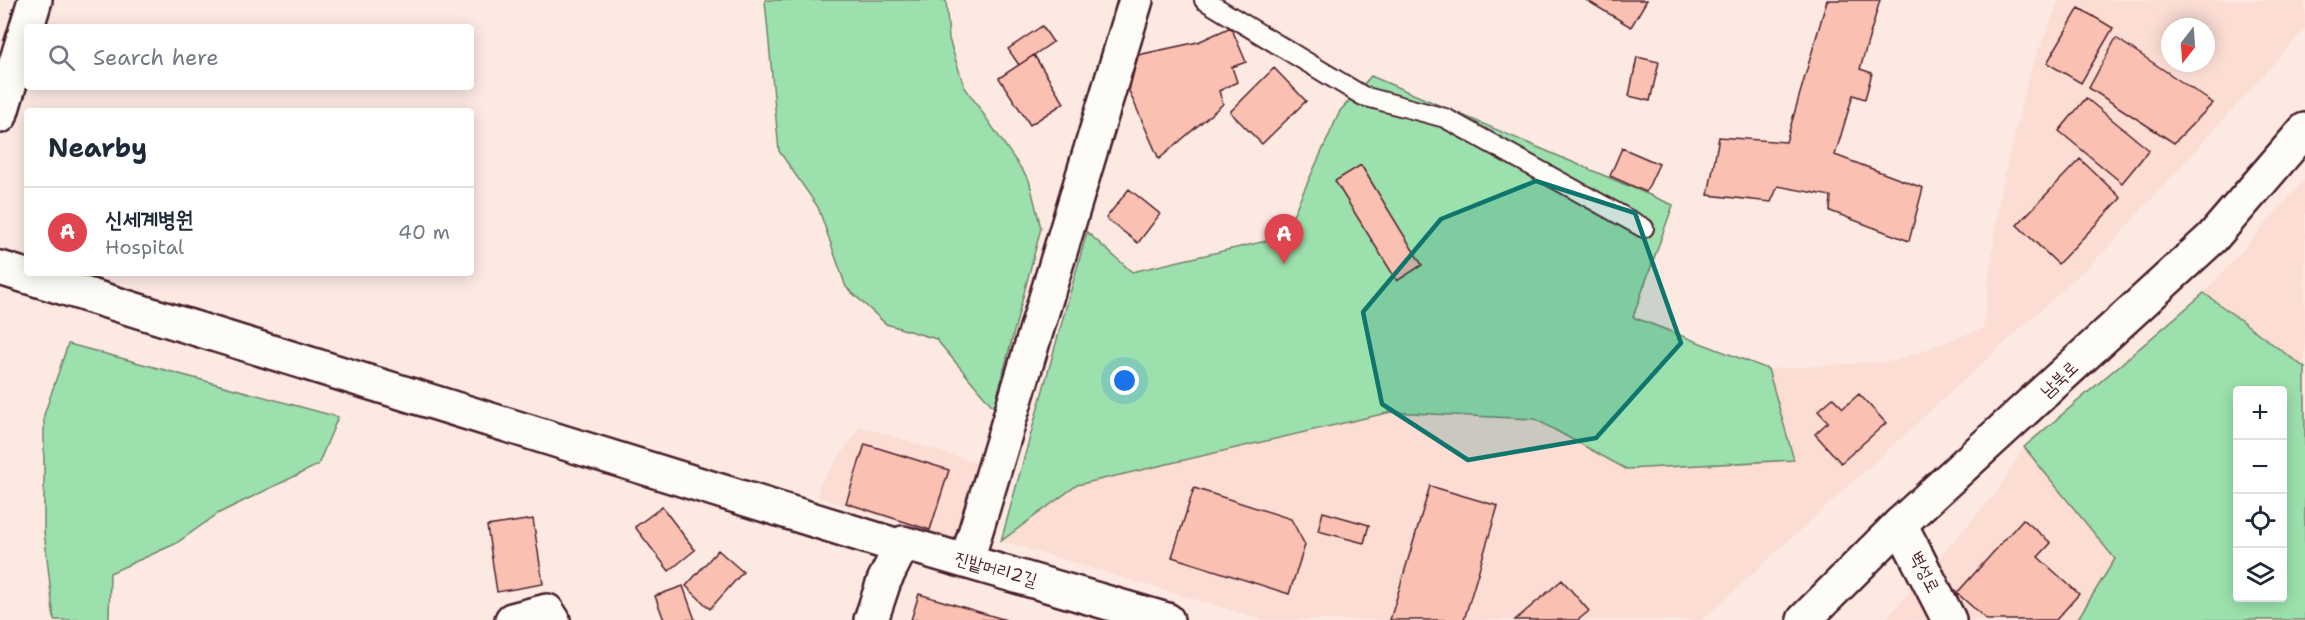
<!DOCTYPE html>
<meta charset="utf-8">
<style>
body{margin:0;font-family:"Shantell Sans","Poor Story",sans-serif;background:#f6f6f7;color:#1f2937}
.controls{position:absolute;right:18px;bottom:18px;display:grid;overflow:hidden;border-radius:6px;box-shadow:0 3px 15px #0003}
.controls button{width:54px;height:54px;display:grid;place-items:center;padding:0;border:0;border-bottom:2px solid #e0e1e3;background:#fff;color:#1f2937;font:30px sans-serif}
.compass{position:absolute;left:2161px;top:18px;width:54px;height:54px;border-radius:50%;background:#fff;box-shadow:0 3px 15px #0003;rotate:197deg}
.you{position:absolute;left:1125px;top:381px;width:21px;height:21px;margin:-15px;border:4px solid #fff;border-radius:50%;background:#1a73e8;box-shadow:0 0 0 9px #1a73e833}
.badge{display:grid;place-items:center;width:39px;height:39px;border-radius:50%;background:#111827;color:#fff;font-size:20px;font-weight:700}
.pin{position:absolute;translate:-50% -50px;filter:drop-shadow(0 2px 3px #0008)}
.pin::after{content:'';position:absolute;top:32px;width:21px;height:18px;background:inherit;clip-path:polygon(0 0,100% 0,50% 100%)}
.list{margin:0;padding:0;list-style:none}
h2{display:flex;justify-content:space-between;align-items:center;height:78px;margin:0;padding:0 24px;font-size:26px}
h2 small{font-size:20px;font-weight:400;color:#747a83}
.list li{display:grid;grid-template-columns:39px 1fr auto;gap:18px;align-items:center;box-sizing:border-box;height:90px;padding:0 24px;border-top:2px solid #e0e1e3}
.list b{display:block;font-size:22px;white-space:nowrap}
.list p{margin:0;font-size:20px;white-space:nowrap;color:#747a83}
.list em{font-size:20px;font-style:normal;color:#747a83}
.icon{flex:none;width:33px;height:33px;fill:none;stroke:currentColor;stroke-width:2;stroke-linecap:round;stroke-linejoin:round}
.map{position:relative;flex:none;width:2305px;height:620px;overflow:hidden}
.search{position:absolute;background:#fff;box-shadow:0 3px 15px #0003;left:24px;top:24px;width:450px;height:66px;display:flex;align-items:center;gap:15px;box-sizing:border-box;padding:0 21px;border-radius:6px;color:#747a83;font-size:22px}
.panel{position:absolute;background:#fff;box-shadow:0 3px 15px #0003;left:24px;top:108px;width:450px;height:168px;border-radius:6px}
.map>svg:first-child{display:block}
.built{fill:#fbddd4;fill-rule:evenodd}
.green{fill:#9ce1ad;stroke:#73806c;stroke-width:1.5;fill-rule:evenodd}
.building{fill:#fac0b2;stroke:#4a1f2b;stroke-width:1.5}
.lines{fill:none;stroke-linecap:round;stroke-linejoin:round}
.lane-casing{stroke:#4a1f2b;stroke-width:22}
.street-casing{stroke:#4a1f2b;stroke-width:38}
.secondary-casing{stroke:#4a1f2b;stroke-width:38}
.lane{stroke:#fdfcf7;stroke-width:18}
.street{stroke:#fdfcf7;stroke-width:33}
.secondary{stroke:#fdfcf7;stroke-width:33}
.marked{fill:#0f766e;fill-opacity:0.2;stroke:#0f766e;stroke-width:4.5;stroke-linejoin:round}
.labels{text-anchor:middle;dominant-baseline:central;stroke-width:6;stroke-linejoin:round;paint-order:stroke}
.street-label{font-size:18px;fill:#4a1f2b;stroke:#fdfcf7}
</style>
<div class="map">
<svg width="2305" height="620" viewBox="0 0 2305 620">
<rect width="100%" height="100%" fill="#fceae2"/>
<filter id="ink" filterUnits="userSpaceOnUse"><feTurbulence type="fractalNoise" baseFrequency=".0167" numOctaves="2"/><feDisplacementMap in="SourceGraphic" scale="12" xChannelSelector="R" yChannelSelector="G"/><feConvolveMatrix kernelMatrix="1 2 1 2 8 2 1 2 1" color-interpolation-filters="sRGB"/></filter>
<g filter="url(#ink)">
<path class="built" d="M 2059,0 L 2305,0 L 2305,29 L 2104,252 L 1702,620 L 1263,620 L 1001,541 L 1077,485 L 1391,412 L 1535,419 L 1626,469 L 1793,460 L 1768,369 L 1895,361 L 1983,328 L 1999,197 L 2030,71 ZM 2170,27 L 2206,27 L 2206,63 L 2170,63 Z
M 2305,180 L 2305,368 L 2204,293 Z
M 860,426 L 977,463 L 956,540 L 818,497 L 819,486 Z
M 2024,447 L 2115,559 L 2077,620 L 1885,620 L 1999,489 Z"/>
<path class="green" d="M 765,0 L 946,0 L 949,39 L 964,86 L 1029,180 L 1041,228 L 994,408 L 936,339 L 886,324 L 846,287 L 818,207 L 779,151 Z
M 1371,76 L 1673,205 L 1633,317 L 1768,369 L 1794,460 L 1626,469 L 1535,419 L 1391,412 L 1077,485 L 1001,541 L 1087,232 L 1132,272 L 1283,237 L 1340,111 Z
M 2204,293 L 2305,368 L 2305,620 L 2077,620 L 2115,559 L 2024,447 ZM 2238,390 L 2282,390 L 2282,598 L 2238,598 Z
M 68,344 L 69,344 L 338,417 L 318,465 L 219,513 L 175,544 L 110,573 L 109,620 L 54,620 L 44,531 L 44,415 Z"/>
<path class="building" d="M 1586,0 L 1647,0 L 1631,27 Z
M 1827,0 L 1880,0 L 1860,69 L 1872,73 L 1865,99 L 1853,95 L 1835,155 L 1923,188 L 1909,241 L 1830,211 L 1831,196 L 1778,186 L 1771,202 L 1708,195 L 1719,137 L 1786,142 Z
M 2079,8 L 2113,28 L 2081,83 L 2047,63 Z
M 1042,26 L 1053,42 L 1019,65 L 1008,49 Z
M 1231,27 L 1246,62 L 1232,67 L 1237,82 L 1219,91 L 1223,104 L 1159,159 L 1129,91 L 1138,55 L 1198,42 Z
M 2116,38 L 2213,103 L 2174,143 L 2089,88 Z
M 1034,55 L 1064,103 L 1030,125 L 999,78 Z
M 1637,57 L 1659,62 L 1650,101 L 1629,96 Z
M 1274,68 L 1306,101 L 1262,144 L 1230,112 Z
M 2086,98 L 2149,150 L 2122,183 L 2059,131 Z
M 1622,148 L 1659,164 L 1646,192 L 1610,176 Z
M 2080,159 L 2121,198 L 2058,264 L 2017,225 Z
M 1361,165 L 1422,265 L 1397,281 L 1335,181 Z
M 1129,189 L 1160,214 L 1138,243 L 1106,218 Z
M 1859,394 L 1886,423 L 1841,463 L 1815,434 L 1828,422 L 1818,411 L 1833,398 L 1843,408 Z
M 865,444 L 949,470 L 930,530 L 846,503 Z
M 1430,486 L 1498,506 L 1464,620 L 1390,620 Z
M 1194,488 L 1291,519 L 1305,545 L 1289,594 L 1172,557 Z
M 662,507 L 695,550 L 669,571 L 635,527 Z
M 1323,512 L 1369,525 L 1364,543 L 1318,531 Z
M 533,519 L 543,584 L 497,592 L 487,526 Z
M 2023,519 L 2051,543 L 2038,557 L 2079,594 L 2056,620 L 1987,620 L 1957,593 Z
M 718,550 L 743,572 L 710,609 L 686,586 Z
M 1562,580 L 1589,611 L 1578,620 L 1515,620 Z
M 683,586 L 695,620 L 664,620 L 655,596 Z
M 919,594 L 1006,620 L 911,620 Z"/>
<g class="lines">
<g class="lane-casing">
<path id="lane" d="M 1204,0 L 1363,96 L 1445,118 L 1644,228"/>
</g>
<g class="street-casing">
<path id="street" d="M 0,116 L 35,0
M 0,268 L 901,547
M 1900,524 L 1949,620
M 967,560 L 1136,0
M 512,620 L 547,611 L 553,620
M 871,620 L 884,581 L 903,543 L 1167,620"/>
</g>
<g class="secondary-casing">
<path id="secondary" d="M 1804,620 L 1900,524 L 2212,238 L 2305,130"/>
</g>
<use href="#lane" class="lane"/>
<use href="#street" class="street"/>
<use href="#secondary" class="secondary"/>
</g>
</g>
<path class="marked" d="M 1536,181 L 1635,213 L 1681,343 L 1596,438 L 1468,460 L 1382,404 L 1363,312 L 1441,219 Z"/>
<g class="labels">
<g class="street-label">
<text transform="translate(2059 379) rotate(-43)">남북로</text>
<text transform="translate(996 569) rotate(16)">진밭머리2길</text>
<text transform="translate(1925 572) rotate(63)">벽성로</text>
</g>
</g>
</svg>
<div class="controls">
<button>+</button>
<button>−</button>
<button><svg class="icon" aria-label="locate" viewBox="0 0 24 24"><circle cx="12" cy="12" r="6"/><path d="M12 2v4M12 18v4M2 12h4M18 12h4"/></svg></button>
<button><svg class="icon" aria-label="layers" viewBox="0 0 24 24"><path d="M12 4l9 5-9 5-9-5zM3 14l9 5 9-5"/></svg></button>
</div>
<svg class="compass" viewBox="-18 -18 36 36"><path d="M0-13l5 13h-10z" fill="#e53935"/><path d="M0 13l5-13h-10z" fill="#747a83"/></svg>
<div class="you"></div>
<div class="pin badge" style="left:1284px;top:264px;background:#e0444e">A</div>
<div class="search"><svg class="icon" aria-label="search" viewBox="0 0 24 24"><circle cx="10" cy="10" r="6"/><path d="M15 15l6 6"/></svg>Search here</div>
<section class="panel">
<h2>Nearby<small></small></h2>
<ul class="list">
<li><span class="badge" style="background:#e0444e">A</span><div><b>신세계병원</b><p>Hospital</p></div><em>40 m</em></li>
</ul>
</section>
</div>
